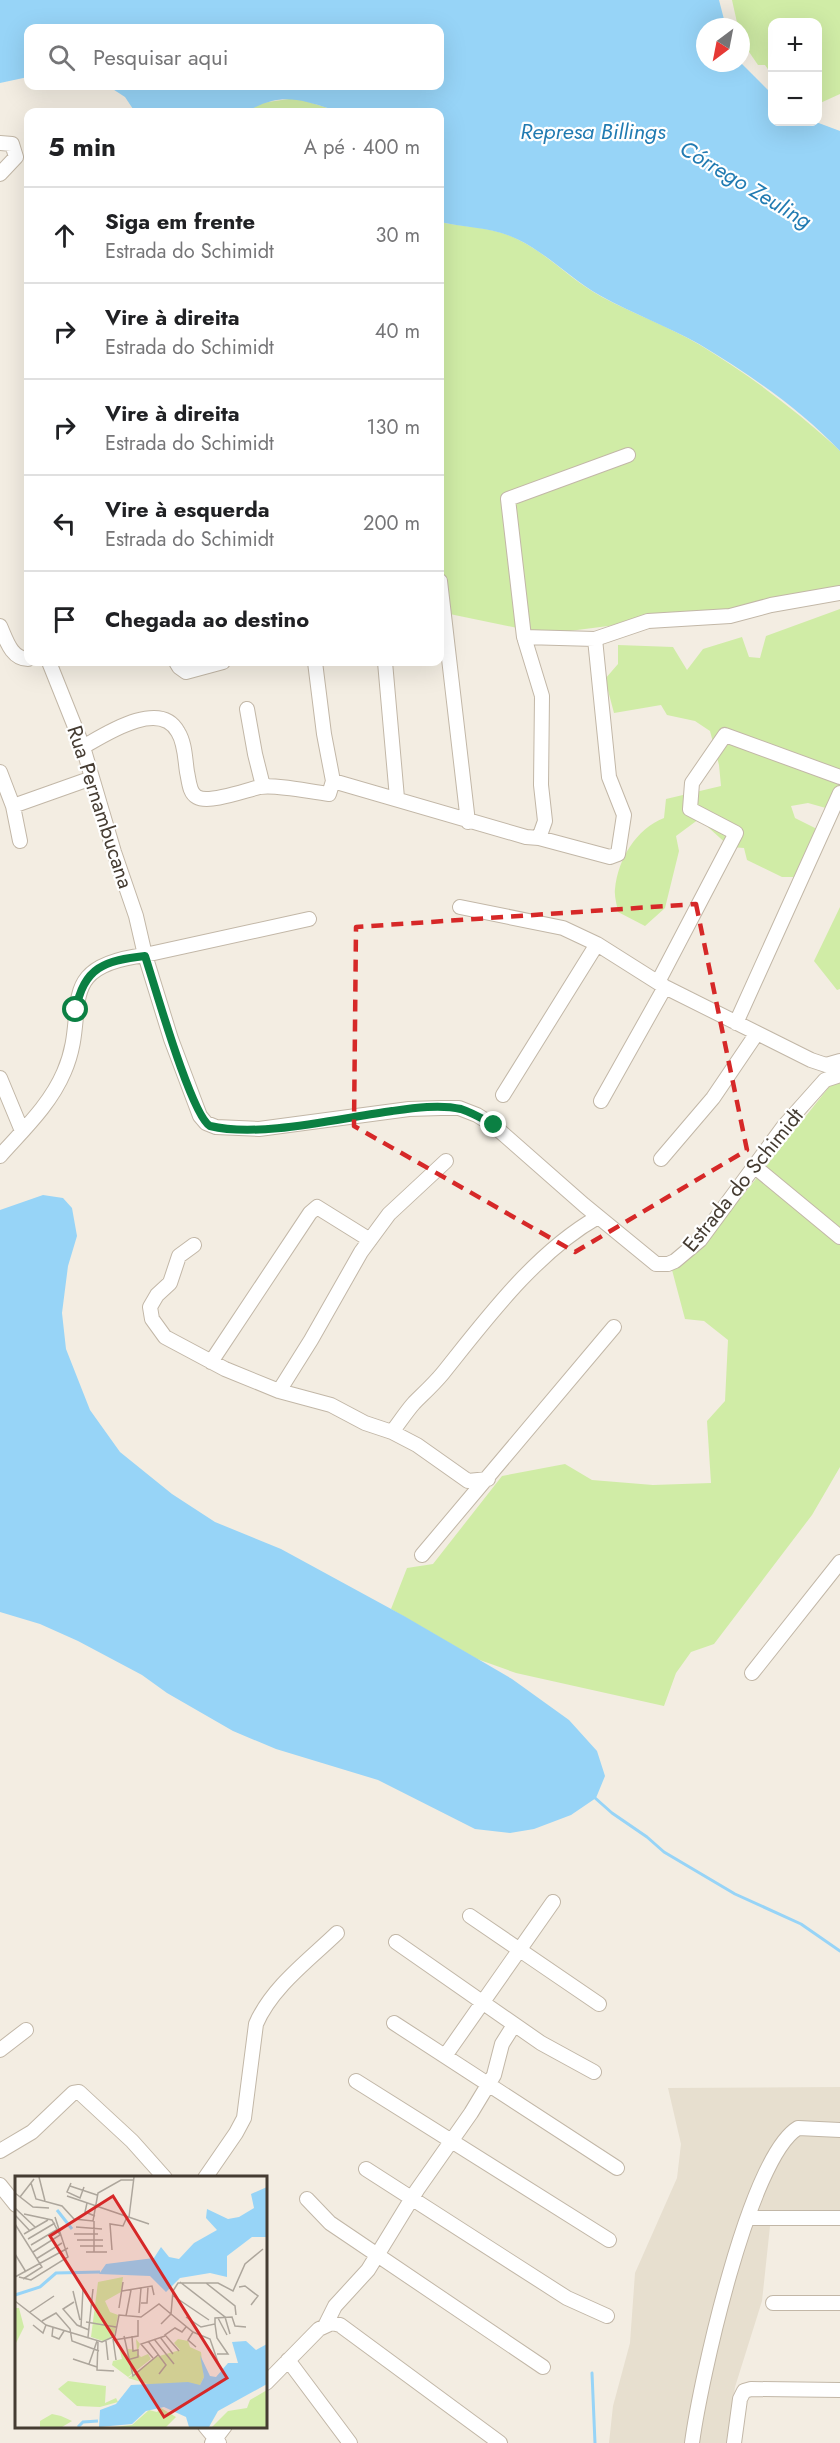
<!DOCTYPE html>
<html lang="pt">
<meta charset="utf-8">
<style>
body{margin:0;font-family:Jost,sans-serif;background:#f6f6f6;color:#202124}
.controls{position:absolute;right:18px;top:18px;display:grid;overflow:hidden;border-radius:12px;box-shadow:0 6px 24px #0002}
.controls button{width:54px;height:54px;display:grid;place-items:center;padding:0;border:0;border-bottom:2px solid #e0e0e0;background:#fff;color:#202124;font:30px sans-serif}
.compass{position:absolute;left:696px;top:18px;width:54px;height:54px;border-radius:50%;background:#fff;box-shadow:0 6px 24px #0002;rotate:212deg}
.stop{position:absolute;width:18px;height:18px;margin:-14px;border:4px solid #0b8043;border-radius:50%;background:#fff}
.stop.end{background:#0b8043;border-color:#fff;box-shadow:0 2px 6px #0008}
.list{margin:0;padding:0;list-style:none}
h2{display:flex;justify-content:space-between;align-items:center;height:78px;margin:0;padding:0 24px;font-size:26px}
h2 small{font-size:20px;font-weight:400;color:#757577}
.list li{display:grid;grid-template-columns:39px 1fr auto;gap:18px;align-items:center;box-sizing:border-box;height:96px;padding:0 24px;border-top:2px solid #e0e0e0}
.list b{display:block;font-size:22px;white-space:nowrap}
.list p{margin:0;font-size:20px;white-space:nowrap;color:#757577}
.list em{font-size:20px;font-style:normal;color:#757577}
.icon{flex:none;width:33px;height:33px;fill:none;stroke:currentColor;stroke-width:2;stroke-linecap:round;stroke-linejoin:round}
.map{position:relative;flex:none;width:840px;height:2443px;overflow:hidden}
.search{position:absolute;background:#fff;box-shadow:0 6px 24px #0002;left:24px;top:24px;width:420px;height:66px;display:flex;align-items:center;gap:15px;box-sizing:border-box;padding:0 21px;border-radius:12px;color:#757577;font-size:22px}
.panel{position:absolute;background:#fff;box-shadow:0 6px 24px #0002;left:24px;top:108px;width:420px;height:558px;border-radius:12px}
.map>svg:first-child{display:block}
.residential{fill:#e7dfcf}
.green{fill:#d0eca6}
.water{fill:#97d4f7}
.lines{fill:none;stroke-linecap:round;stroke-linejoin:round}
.stream{stroke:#97d4f7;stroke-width:3}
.minor-casing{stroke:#c2b7a7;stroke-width:16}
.minor{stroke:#fff;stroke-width:14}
.route{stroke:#0b8043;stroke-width:8}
.marked{fill:none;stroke:#d62828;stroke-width:4.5;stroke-dasharray:12 8;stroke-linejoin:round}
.labels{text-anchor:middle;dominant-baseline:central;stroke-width:4.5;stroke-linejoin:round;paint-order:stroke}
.street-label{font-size:21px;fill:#453c32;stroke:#fff}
.water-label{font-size:22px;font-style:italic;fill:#217bb2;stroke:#fff}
.inset-river{fill:none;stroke:#97d4f7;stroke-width:3}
.inset-road{fill:none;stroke:#ada69c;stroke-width:1.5}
.view{fill:#d62828;fill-opacity:0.15;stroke:#d62828;stroke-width:3}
.inset-edge{fill:none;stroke:#453c32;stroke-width:3}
</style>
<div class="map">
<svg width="840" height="2443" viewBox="0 0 840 2443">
<rect width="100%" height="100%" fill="#f3ede2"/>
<path class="residential" d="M 840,2087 L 840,2216 L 771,2217 L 762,2301 L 735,2387 L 728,2443 L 609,2443 L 613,2406 L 630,2343 L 635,2273 L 677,2178 L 681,2144 L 668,2088 Z"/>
<path class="green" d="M 732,0 L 840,0 L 840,94 L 818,104 L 818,22 L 772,22 L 772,75 L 765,65 L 758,65 L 745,46 L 741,27 L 738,27 Z
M 296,98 L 331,109 L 334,112 L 246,112 L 261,103 Z
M 440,222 C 467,228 493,226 519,240 C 549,255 572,281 602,297 C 634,314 668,326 700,345 C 748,374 793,408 835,446 L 840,451 L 840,592 L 771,605 L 546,634 L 440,612 Z
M 840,609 L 840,812 L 808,803 L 791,806 L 795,818 L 819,830 L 802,877 L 782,877 L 747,860 L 744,848 L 730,847 L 699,819 L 676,836 L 679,851 L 665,908 L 645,926 L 618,912 C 617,905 614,896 615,889 C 618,859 636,829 664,818 L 666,799 L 721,786 L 719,765 L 710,731 L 695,721 L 667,715 L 661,705 L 614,713 L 605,679 L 618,664 L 618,645 L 673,647 L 687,670 L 703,649 L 742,637 L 749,657 L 760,658 L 766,636 Z
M 840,907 L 840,989 L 837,990 L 814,961 Z
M 840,1081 L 840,1467 L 812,1515 L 714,1644 L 691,1652 L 676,1673 L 664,1706 L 516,1673 L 477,1659 L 391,1609 L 407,1568 L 433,1564 L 502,1476 L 565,1464 L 592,1480 L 653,1485 L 711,1483 L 707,1421 L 725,1401 L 728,1340 L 704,1321 L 685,1319 L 672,1270 L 700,1249 L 829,1087 Z"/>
<path class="water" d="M 0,0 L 719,0 L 726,27 L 705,27 L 705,63 L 741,63 L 772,94 L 772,122 L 816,122 L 840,131 L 840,451 C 800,409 749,374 699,344 C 667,326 633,314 601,296 C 572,280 549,255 519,240 C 493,227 467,228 440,222 L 440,112 L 334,112 L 331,109 C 296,98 279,93 246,112 L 135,112 L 125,97 L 108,86 L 440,86 L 440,28 L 28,28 L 28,77 L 0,83 Z
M 43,1195 L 63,1198 L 72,1208 L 77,1236 L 68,1266 L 62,1313 L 66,1349 L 90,1410 L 120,1452 L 172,1494 L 215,1522 L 281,1549 L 404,1616 L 512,1679 L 569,1720 L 597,1751 L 605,1776 L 596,1798 L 571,1815 L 534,1829 L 510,1833 L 475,1829 L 378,1780 L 276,1749 L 233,1731 L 167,1693 L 142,1675 L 78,1641 L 40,1624 L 0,1612 L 0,1210 Z"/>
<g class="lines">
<path class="stream" d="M 594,1797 L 612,1813 L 647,1837 L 664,1852 L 735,1894 L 801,1924 L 840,1951
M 592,2373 L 595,2443"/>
<g class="minor-casing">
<path id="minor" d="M 0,143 L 12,144 L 16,157 L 0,174
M 440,581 L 468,822
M 0,626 C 6,639 11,659 28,659
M 524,637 L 595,639 L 648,621 L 730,616 L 771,605 L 840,593
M 49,662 L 83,747 L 114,852 L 136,916 L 145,955 L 309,919
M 176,662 L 179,667 L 186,672 L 223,662
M 385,662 L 397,798
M 247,709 L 255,754 L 263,786
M 83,747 C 104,735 160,698 178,732 C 185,743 185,759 187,772 C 189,780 189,793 197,797 C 209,804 246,790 260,787 C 276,784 311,792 329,794 L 333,781 L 324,734 L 315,662
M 0,772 L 13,806 L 20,841
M 333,781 L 526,837 L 539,838 L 610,857 L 618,854 L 624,815 L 609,777 L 595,639
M 13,806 L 92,778
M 539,838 L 545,821 L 541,785 L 542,696 L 524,637 L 508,499 L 628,455
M 460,907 L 563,928 L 597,944
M 658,982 L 736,833 L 690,809 L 692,783 L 725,735 L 840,777
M 736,1023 L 840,793
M 0,1078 L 22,1131
M 503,1095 L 597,944 L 665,987 L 811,1060 L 826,1065 L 840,1061
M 601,1101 L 665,987
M 0,1156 C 23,1130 50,1105 64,1072 C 91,1011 50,967 145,955 L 171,1039 L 200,1116 L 206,1123 L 216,1127 L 259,1129 L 409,1109 L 441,1108 L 459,1108 L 477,1115 L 493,1125 L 584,1205 L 656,1264 L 668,1264 L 675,1261 L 700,1240 L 784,1126 L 825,1080 L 840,1075
M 661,1159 L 713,1098 L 757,1033
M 754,1166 L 840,1237
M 194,1245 L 179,1256 L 170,1283 L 157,1295 L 150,1307 L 152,1319 L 165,1337 L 225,1369 L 279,1391 L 331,1405 L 365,1423 L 392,1432 L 417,1445 L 468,1481 L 488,1479
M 211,1362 L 310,1213 L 317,1207 L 370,1240
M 279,1391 L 311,1340 L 361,1252 L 389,1214 L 446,1161
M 392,1432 C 399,1423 406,1412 414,1403 C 424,1393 434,1384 443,1373 C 487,1318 536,1252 598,1217
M 422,1555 L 614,1327
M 752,1673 L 840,1562
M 470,1916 L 599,2004
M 396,1942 L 541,2043 L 594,2072
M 394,2023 L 617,2168
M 0,2050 L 26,2030
M 445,2056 L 553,1902
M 356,2081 L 609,2240
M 0,2151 L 32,2132 L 73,2093 L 79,2092 L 132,2141 L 165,2178
M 366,2169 L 567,2298 L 607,2316
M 205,2178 L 236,2133 L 244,2118 L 256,2024 C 272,1987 309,1960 337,1933
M 0,2185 L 16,2205
M 307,2199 L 330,2223 L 543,2367
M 748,2218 L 840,2218
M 773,2303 L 840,2303
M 326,2324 L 335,2306 L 368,2270 L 417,2190 L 471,2113 L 494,2075 L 502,2044 L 514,2025
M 288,2360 L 350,2443
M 266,2383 L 319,2329 L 332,2323 L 340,2325 L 500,2443
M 205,2426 L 219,2443
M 212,2443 L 225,2426
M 692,2443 C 700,2383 749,2157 798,2128 L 840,2130
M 734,2443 L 740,2399 L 744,2391 L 751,2389 L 840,2390"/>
</g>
<use href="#minor" class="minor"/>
</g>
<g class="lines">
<path class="route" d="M 76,1010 C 83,967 106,960 145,956 C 154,983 191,1115 210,1126 C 260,1138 340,1118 392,1111 C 413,1108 440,1104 461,1109 C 473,1113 483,1119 494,1125"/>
</g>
<path class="marked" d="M 696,904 L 747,1150 L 575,1252 L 354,1126 L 356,927 Z"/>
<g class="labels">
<g class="street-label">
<text transform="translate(100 807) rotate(72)">Rua Pernambucana</text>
<text transform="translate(743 1180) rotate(-51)">Estrada do Schimidt</text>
</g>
<g class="water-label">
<text x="593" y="131">Represa Billings</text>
<text transform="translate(746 184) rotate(31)">Córrego Zeuling</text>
</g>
</g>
<g transform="translate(15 2176)">
<rect width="252" height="252" fill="#f3ede2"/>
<path d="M 108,101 L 106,116 L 90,125 L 95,136 L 103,139 L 99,160 L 88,165 L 76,161 L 83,106 ZM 0,132 L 4,132 L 9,151 L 0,169 ZM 121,163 L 125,168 L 122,177 L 126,181 L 133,178 L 136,183 L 113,201 L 97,189 L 98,185 L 107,183 L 103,168 L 111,181 L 113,173 L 122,174 ZM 163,163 L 173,165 L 175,171 L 186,176 L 189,201 L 185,209 L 136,209 L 113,202 L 141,181 L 165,174 L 159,167 ZM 53,205 L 91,210 L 90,227 L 101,222 L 103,226 L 85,231 L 62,230 L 43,213 ZM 252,214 L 252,251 L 197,251 L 213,235 L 232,232 L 235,224 ZM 146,232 L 161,241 L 151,251 L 99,251 L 117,249 L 134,234 L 142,236 ZM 37,238 L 46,240 L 57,245 L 47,251 L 25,251 L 25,245 Z" fill="#d0eca6"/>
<path d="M 252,11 L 252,61 L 237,61 L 212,80 L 212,101 L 195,97 L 165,102 L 151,116 L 135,100 L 84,98 L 91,88 L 139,82 L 146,71 L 154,81 L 164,83 L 179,67 L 202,54 L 191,42 L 192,33 L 213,43 L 224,41 L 239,32 L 236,18 ZM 231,165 L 241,174 L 252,168 L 252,208 L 203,235 L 194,251 L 174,251 L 171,241 L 149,231 L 131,235 L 117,248 L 84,251 L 85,234 L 101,228 L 116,209 L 173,206 L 185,209 L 189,201 L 185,179 L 195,200 L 201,201 L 213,187 L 223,187 L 217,166 Z" fill="#97d4f7"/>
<path class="inset-river" d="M 42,34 L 57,53M 0,119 L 25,111 L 41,97 L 85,96M 63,251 L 68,246 L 83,245"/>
<path class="inset-road" d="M 24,1 L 30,25M 16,7 L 21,23 L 47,30 L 59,43 L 78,45 L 83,17 L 106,4 L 119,4M 56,7 L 52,16 L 65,22 L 69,11M 55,10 L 82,19M 0,17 L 18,31 L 34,32M 52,20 L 134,48M 5,21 L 19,3M 72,27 L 70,36 L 80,40M 0,32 L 20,51M 9,38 L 37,44 L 45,59 L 18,76M 0,39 L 15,55M 114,41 L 119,1M 0,48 L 27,91 L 8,103M 61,51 L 87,53M 9,58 L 33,44M 59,58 L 83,58M 13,63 L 40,47M 62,64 L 88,64M 16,69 L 43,53M 65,70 L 88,70M 97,74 L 95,48 L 108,50 L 112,41M 71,76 L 92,76M 79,76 L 79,45M 0,78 L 11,96M 21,83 L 47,67M 0,101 L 53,72M 4,101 L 16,104 L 53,81 L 40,41M 165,106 L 210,141 L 215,158M 191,107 L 220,130 L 221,139M 224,111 L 230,110 L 243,120 L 236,129M 58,115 L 65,144M 107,115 L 137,110 L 139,119M 157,119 L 194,144M 0,125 L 31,149 L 87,166 L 100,160 L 104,139 L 126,141 L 144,128 L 156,138 L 158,115 L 163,107 L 203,107 L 218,115 L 230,88 L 248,73M 59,126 L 48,133 L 62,149 L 74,154M 126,127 L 132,127 L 133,111M 104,132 L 108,106M 15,136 L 39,120M 124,137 L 126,112M 111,140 L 116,114M 171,141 L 186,151 L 200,148 L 200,142 L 217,141 L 220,150 L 231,151M 203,142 L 212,159M 27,145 L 41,137 L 55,153 L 57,165 L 84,175M 71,146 L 101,151M 146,148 L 156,138 L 178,156 L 195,163 L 205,192M 200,148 L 202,162 L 213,178 L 202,178M 18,149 L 28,157 L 31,149M 38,151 L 37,160 L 44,163 L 49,155M 66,151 L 68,113M 178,156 L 173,164 L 181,171M 109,160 L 118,200 L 143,179M 73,161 L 78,113M 145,161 L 158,178M 98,163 L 101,184M 139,163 L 159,188M 99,164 L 123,160 L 123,144M 91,165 L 93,184M 133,165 L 151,189 L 144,198M 83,166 L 82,194 L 99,195M 164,175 L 150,159 L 160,152 L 167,156 L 171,151M 138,182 L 126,168 L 150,160M 58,183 L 82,191M 112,184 L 123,181 L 123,174 L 118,175 L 117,160M 74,188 L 82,165"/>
<path class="view" d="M 98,20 L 212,202 L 149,241 L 35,60 Z"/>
<rect width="252" height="252" class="inset-edge"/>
</g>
</svg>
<div class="controls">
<button>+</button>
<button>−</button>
</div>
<svg class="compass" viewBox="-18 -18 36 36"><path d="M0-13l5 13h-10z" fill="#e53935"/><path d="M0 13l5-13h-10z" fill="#757577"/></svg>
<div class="stop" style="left:76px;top:1010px"></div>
<div class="stop end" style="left:494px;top:1125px"></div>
<div class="search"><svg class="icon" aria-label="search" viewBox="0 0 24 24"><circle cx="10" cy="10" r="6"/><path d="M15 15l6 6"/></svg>Pesquisar aqui</div>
<section class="panel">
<h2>5 min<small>A pé · 400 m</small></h2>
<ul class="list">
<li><svg class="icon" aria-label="ahead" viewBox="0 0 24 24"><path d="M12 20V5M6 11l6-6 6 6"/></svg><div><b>Siga em frente</b><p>Estrada do Schimidt</p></div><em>30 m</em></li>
<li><svg class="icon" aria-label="right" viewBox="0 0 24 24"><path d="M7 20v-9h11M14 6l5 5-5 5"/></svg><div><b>Vire à direita</b><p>Estrada do Schimidt</p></div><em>40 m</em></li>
<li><svg class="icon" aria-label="right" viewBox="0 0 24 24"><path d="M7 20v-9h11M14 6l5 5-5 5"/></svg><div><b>Vire à direita</b><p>Estrada do Schimidt</p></div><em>130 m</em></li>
<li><svg class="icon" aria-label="left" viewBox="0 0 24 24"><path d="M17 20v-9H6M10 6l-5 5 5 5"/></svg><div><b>Vire à esquerda</b><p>Estrada do Schimidt</p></div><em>200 m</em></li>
<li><svg class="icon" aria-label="arrive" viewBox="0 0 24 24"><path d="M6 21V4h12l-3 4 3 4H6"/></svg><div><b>Chegada ao destino</b></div></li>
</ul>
</section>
</div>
